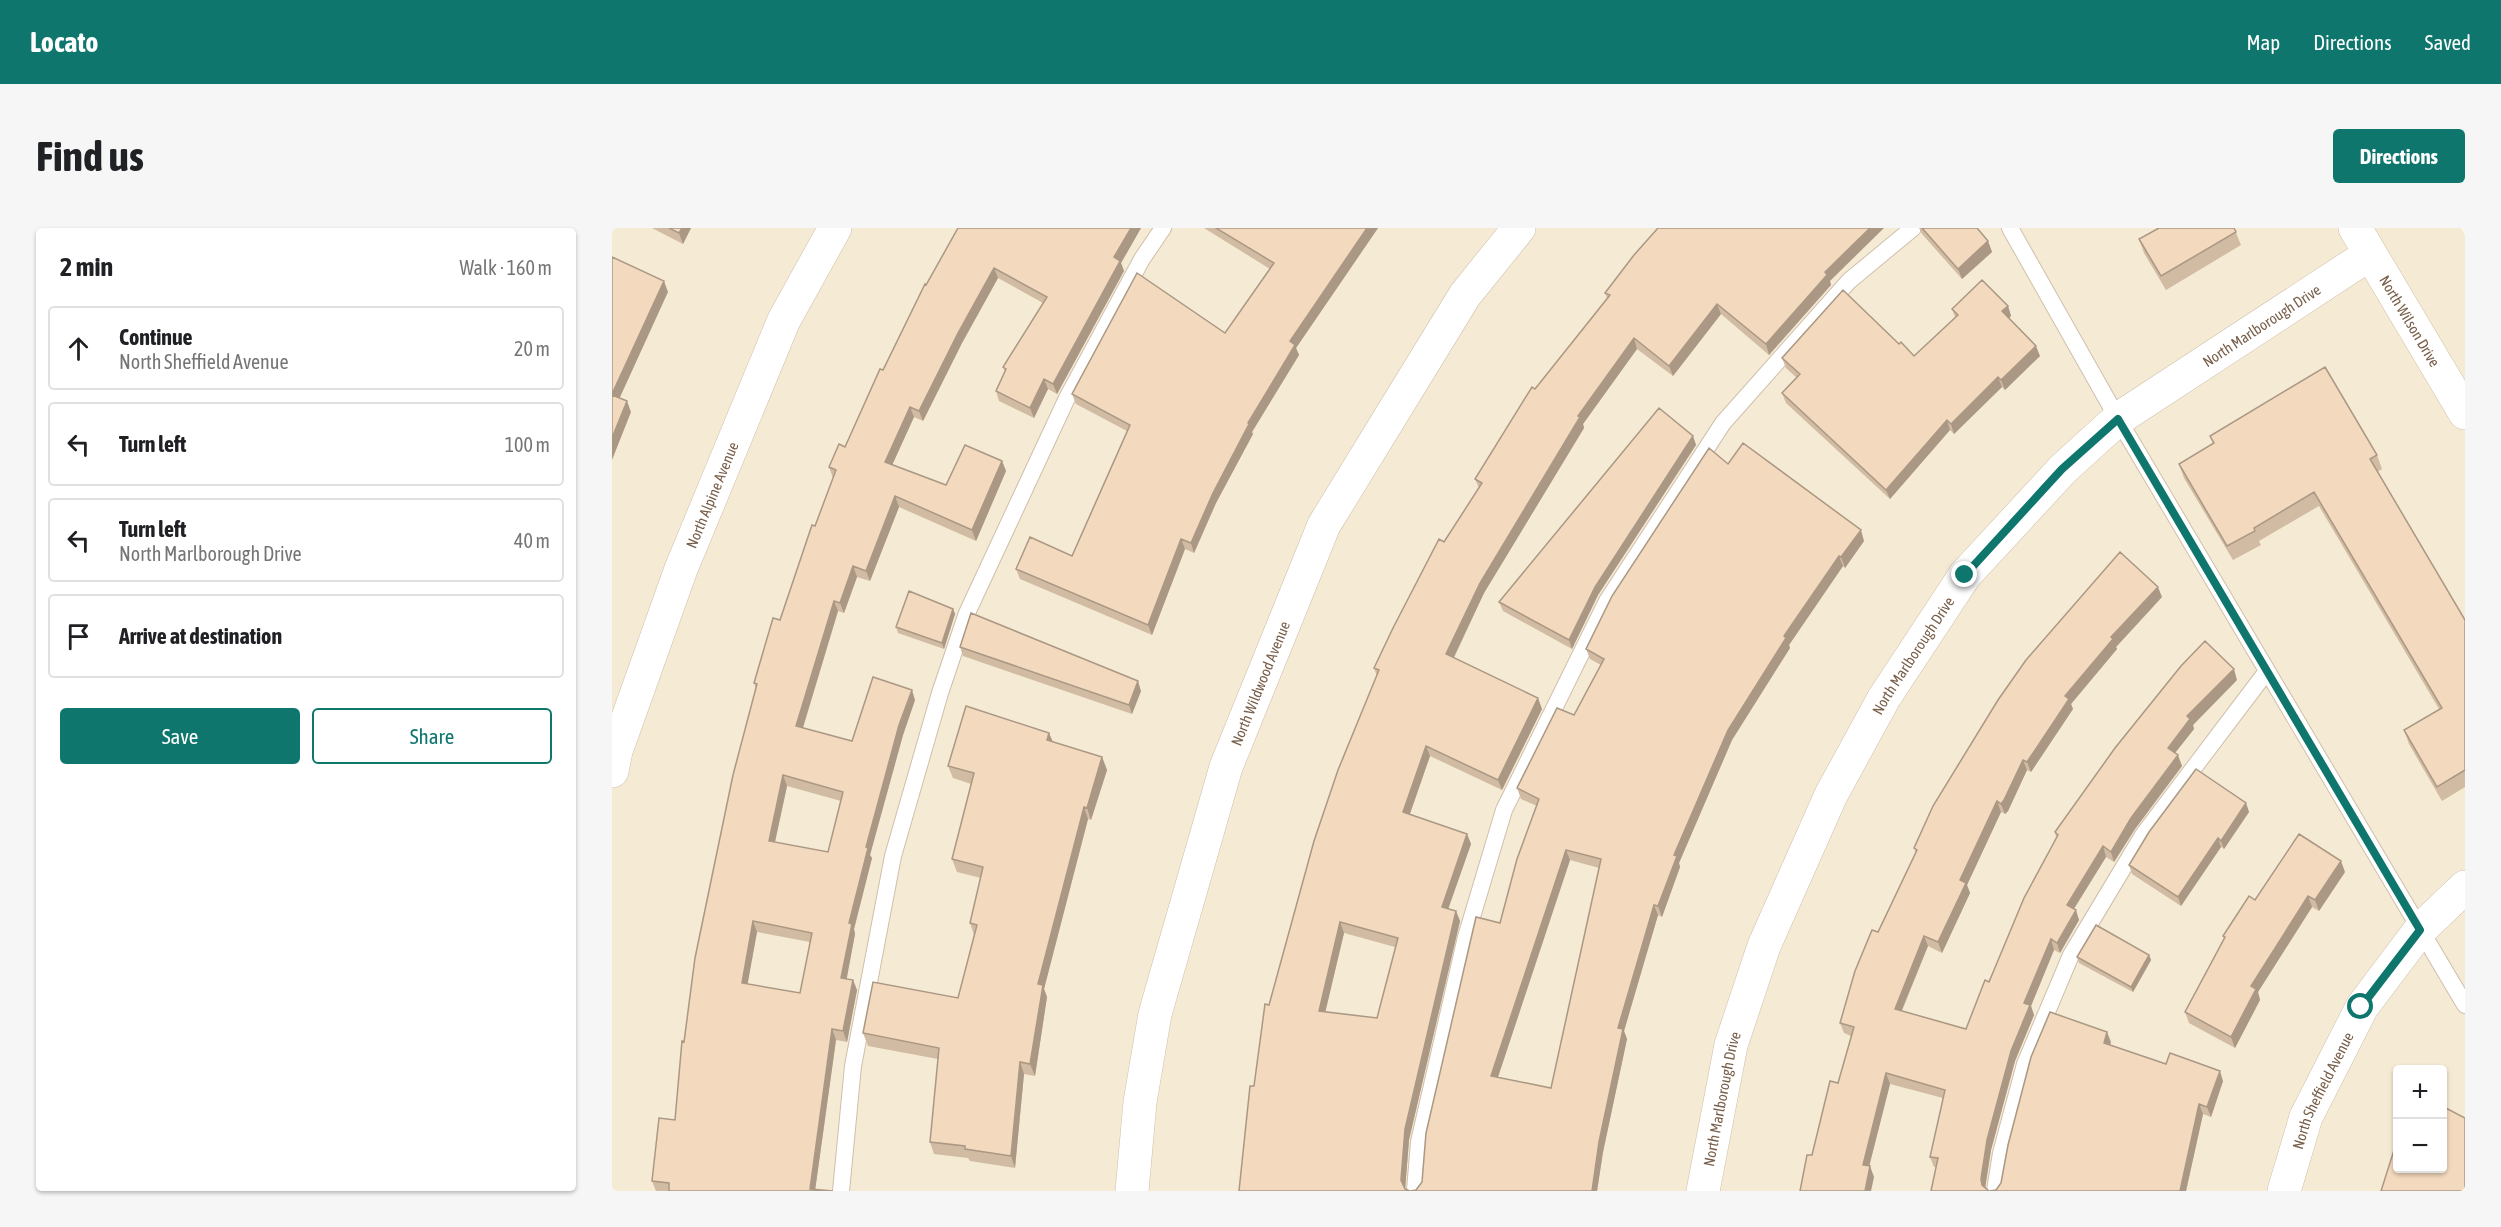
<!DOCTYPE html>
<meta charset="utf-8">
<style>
body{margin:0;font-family:"Asap Condensed",sans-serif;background:#f6f6f6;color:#202124}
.controls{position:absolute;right:18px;bottom:18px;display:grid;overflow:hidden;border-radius:6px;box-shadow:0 2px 4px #0004}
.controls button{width:54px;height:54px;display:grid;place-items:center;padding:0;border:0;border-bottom:2px solid #e0e0e0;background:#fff;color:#202124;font:30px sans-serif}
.stop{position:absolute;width:18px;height:18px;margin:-14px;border:4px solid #0f766e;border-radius:50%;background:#fff}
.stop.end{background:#0f766e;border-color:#fff;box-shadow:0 2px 6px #0008}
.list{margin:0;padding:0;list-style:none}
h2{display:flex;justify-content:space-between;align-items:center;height:78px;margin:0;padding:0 24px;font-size:26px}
h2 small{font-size:20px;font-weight:400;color:#757577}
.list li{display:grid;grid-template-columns:39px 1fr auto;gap:18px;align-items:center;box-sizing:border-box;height:84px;margin:0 12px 12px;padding:0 12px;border:2px solid #e0e0e0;border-radius:6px}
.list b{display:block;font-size:22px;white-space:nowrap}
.list p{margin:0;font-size:20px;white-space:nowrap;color:#757577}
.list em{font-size:20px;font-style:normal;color:#757577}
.actions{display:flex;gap:12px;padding:18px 24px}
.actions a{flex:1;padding:14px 0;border:2px solid #0f766e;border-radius:6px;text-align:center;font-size:21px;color:#0f766e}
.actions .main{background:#0f766e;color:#fff}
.icon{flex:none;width:33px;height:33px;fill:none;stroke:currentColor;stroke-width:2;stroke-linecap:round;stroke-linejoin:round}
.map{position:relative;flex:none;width:1853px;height:963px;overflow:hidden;border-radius:6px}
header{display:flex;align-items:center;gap:36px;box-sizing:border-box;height:84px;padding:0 30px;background:#0f766e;color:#fff}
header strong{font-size:28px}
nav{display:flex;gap:33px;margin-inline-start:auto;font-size:21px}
.intro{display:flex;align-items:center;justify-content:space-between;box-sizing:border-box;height:144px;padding:0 36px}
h1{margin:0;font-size:42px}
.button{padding:15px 27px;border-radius:6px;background:#0f766e;color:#fff;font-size:21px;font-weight:700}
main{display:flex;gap:36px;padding:0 36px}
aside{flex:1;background:#fff;border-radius:6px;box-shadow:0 2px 4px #0004}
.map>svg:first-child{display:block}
.residential{fill:#f5ead4;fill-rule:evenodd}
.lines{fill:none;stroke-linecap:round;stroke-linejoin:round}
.lane-casing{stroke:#cfbfac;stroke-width:18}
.street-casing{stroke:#cfbfac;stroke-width:34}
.secondary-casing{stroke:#d2c0a9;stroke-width:34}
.lane{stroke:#fff;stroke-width:16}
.street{stroke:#fff;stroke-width:33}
.secondary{stroke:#fff;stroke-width:33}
.wall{fill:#d1bba3;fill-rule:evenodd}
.shaded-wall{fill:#aa9884}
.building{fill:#f3d9bd;stroke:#aa9884;stroke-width:1.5;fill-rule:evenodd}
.route{stroke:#0f766e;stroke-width:8}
.labels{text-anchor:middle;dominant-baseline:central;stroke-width:4.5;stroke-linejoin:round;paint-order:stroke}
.street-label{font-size:15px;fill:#785f4a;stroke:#fffaed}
</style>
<header>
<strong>Locato</strong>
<nav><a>Map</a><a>Directions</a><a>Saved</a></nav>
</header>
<div class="intro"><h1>Find us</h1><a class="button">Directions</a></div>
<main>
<aside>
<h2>2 min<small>Walk · 160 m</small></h2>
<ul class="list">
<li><svg class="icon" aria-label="ahead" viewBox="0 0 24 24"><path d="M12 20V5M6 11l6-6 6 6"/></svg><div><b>Continue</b><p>North Sheffield Avenue</p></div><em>20 m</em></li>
<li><svg class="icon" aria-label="left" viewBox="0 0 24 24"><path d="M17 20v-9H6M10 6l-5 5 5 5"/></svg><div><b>Turn left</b></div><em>100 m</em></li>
<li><svg class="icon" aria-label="left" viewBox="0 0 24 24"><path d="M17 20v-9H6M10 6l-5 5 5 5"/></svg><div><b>Turn left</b><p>North Marlborough Drive</p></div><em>40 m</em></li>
<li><svg class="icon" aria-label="arrive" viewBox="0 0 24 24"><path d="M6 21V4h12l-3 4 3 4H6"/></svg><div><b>Arrive at destination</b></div></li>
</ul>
<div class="actions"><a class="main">Save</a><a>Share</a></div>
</aside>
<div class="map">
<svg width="1853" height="963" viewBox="0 0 1853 963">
<rect width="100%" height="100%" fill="#fdf7e6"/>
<path class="residential" d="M 0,0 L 1849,0 L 1853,7 L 1853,963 L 0,963 ZM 1786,842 L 1830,842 L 1830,940 L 1786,940 Z"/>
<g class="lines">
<g class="lane-casing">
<path id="lane" d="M 1398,0 L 1506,191 L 1853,777
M 229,963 L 241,838 L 281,628 L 328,465 L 355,385 L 455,170 L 530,31 L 551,0
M 803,963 L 807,914 L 854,709 L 892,582 L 995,373 L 1111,195 L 1237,53 L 1301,0
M 1383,963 L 1389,925 L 1413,836 L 1459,727 L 1531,607 L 1655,443"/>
</g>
<g class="street-casing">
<g id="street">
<path id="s1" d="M 0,543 L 4,523 L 69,341 L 172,92 L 223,0"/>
<path id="s2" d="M 520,963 L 528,874 L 543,786 L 614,539 L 712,297 L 853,67 L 907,0"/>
<path id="s3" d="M 1091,963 L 1119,817 L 1152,718 L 1219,567 L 1272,470 L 1353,347 L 1451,241 L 1506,191 L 1758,26"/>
<path id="s4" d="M 1672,963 L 1694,889 L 1750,779 L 1808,702 L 1853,659"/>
</g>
</g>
<g class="secondary-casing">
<g id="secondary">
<path id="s5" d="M 1743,0 L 1853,185"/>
</g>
</g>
<use href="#lane" class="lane"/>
<use href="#street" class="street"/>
<use href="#secondary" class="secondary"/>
</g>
<path class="wall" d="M 40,0 L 79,0 L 71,16 Z
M 346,0 L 529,0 L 509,35 L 512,43 L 445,166 L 436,161 L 422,190 L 387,173 L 384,163 L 393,144 L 391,139 L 431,75 L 386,50 L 350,115 L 311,193 L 302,189 L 280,237 L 334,257 L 390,233 L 394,243 L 364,313 L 287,279 L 258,353 L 245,349 L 232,385 L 226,383 L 191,500 L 240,513 L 303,472 L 291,507 L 258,627 L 260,630 L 242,701 L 243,706 L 234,751 L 241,752 L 245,762 L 235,814 L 224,812 L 203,962 L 221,963 L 44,963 L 40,953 L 63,892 L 72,814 L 144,461 L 142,455 L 168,392 L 221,250 L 217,239 L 233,219 L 271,142 L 314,57 ZM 175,558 L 229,573 L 216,624 L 163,614 ZM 145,704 L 198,714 L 188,765 L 135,756 Z
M 592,0 L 766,0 L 684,120 L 687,127 L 640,204 L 641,206 L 604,275 L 582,325 L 573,321 L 540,407 L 408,351 L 404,341 L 460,328 L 515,203 L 464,176 L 460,166 L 613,105 L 658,41 Z
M 1307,0 L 1365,0 L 1376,13 L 1380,24 L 1350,51 L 1310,6 Z
M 1544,0 L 1622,0 L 1629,17 L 1554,62 L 1532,25 L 1527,11 L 1545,2 Z
M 1218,53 L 1219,57 L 1157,127 L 1109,86 L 1061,148 L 1025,121 L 971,196 L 972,200 L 872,365 L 842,430 L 930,481 L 890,562 L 818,528 L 798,586 L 855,606 L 859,616 L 836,681 L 844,683 L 848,693 L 797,912 L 793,961 L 798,963 L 804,962 L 810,954 L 925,578 L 909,571 L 905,560 L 962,487 L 989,437 L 978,431 L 974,421 L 1116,236 L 1252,313 L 1233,340 L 1231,338 L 1177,417 L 1178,420 L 1120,512 L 1067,635 L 1068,639 L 1050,689 L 1046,687 L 1012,803 L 1015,811 L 991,924 L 985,963 L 627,963 L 642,858 L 657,777 L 765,448 L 762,440 L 832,314 L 867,260 L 863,251 L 923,161 L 995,70 L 993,65 ZM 958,632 L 987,640 L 939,860 L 886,849 ZM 732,705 L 783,719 L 765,790 L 713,784 Z
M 1396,78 L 1399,88 L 1397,90 L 1428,128 L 1393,162 L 1390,159 L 1342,206 L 1338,202 L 1278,271 L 1174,175 L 1170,165 L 1185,150 L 1174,140 L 1170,130 L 1302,128 L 1343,89 L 1340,81 Z
M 1081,208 L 1084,217 L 986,367 L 960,421 L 891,383 L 887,374 Z
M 1598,208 L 1765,227 L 1770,241 L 1765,244 L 1853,392 L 1853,559 L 1830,573 L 1797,516 L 1792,502 L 1827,481 L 1707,278 L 1647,313 L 1649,317 L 1621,332 L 1572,250 L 1567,236 L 1601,216 Z
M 1550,369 L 1504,419 L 1505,421 L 1459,476 L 1461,481 L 1419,544 L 1415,542 L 1396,583 L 1393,586 L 1389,584 L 1355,657 L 1358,665 L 1330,725 L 1316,718 L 1290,783 L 1354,801 L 1444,609 L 1443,604 L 1625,452 L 1581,497 L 1582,501 L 1563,525 L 1570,538 L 1523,601 L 1502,634 L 1494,629 L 1462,681 L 1467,692 L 1448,725 L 1442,722 L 1419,778 L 1422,787 L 1403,833 L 1379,922 L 1373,960 L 1377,963 L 1384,962 L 1499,814 L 1498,817 L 1554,836 L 1611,853 L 1599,889 L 1591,886 L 1574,963 L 1319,963 L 1324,939 L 1322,939 L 1318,929 L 1331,870 L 1278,856 L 1257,938 L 1262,949 L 1200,927 L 1226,855 L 1239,808 L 1232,805 L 1228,795 L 1266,704 L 1304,625 L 1302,620 Z
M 341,381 L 343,386 L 332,421 L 286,405 L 284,399 Z
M 348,419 L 529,463 L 520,486 L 351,428 Z
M 437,505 L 441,514 L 490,529 L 495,542 L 479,592 L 476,591 L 432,761 L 435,769 L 423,848 L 412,846 L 403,940 L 358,933 L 356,930 L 322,926 L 318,914 L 326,831 L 256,818 L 251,805 L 346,770 L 362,707 L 358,695 L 369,650 L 345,644 L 340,631 L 359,556 L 341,550 L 336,538 Z
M 1634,575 L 1637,584 L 1612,621 L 1609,619 L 1569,678 L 1520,646 L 1517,637 Z
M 1733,644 L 1707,683 L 1700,679 L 1646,764 L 1648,772 L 1623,820 L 1577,795 L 1573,784 L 1612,711 L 1611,708 Z
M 1537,727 L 1539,732 L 1521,764 L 1467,735 L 1465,729 Z"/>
<path class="shaded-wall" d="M 70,0 L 79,0 L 71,16 L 67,5 Z
M 519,0 L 529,0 L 509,35 L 512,43 L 445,166 L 441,156 L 502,29 Z
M 755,0 L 766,0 L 684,120 L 687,127 L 640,204 L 641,206 L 604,275 L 582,325 L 579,315 L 601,265 L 678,113 Z
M 1258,0 L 1272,0 L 1218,53 L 1219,57 L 1157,127 L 1154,116 L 1213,44 Z
M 1376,13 L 1380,24 L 1350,51 L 1346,41 Z
M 382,40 L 386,50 L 350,115 L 311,193 L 307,183 L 346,105 Z
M 52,53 L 56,64 L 4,178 L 0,166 Z
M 1105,76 L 1109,86 L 1061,148 L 1057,138 Z
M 1396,78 L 1399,88 L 1394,93 L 1390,83 Z
M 1022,110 L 1025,121 L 971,196 L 972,200 L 872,365 L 838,437 L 834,426 L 868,355 L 966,188 Z
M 1424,118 L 1428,128 L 1393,162 L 1389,152 Z
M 1386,149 L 1390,159 L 1342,206 L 1339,196 Z
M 432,151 L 436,161 L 422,190 L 418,180 Z
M 15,173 L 19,184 L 0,232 L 0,210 Z
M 298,179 L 302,189 L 277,244 L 273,234 Z
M 1335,192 L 1338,202 L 1278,271 L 1274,262 Z
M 1081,208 L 1084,217 L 986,367 L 960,421 L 957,412 L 983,359 Z
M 390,233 L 394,243 L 364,313 L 360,302 Z
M 283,268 L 287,279 L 258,353 L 254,343 Z
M 1249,302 L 1252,313 L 1233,340 L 1229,329 Z
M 569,311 L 573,321 L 540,407 L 536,397 Z
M 1227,328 L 1231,338 L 1177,417 L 1178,420 L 1120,512 L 1067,635 L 1068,639 L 1050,689 L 1046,678 L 1062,627 L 1116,502 L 1172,408 Z
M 241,338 L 245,349 L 232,385 L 228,375 Z
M 1546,359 L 1550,369 L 1504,419 L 1505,421 L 1459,476 L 1461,481 L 1419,544 L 1415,534 L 1453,468 L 1499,409 Z
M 222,373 L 226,383 L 188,509 L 184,498 Z
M 341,381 L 343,386 L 332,421 L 330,415 Z
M 1622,441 L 1625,452 L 1581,497 L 1582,501 L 1559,530 L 1556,520 L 1575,488 Z
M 526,453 L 529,463 L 520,486 L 517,477 Z
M 300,462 L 303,472 L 291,507 L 258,627 L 260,630 L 242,701 L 243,706 L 233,760 L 229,750 L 237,695 L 254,619 L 287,497 Z
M 926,470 L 930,481 L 890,562 L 886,552 Z
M 437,505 L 442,517 L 435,512 Z
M 814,518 L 818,528 L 795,594 L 791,584 Z
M 1566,527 L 1570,538 L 1523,601 L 1502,634 L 1499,624 L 1519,590 Z
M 490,529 L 495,542 L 479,592 L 475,580 Z
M 1411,532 L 1415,542 L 1396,583 L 1393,586 L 1389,576 Z
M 171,547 L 175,558 L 161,623 L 157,613 Z
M 1385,573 L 1389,584 L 1355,657 L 1358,665 L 1330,725 L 1326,714 L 1348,652 Z
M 1634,575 L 1637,584 L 1612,621 L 1609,613 Z
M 472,579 L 476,591 L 432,761 L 435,769 L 423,848 L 418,836 L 426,756 Z
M 855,606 L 859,616 L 833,690 L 830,679 Z
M 1606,610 L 1609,619 L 1569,678 L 1566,669 Z
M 1491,618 L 1494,629 L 1458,687 L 1455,677 Z
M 954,622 L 958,632 L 883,858 L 879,848 Z
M 1729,633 L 1733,644 L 1707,683 L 1703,672 Z
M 1696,668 L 1700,679 L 1646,764 L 1648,772 L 1623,820 L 1619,809 L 1639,758 Z
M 1042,677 L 1046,687 L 1012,803 L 1015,811 L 991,924 L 985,963 L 980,963 L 987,914 L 1006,800 Z
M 1464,682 L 1467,692 L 1448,725 L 1445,715 Z
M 844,683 L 848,693 L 797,912 L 793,963 L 789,952 L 793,901 Z
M 141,693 L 145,704 L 134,765 L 130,755 Z
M 728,694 L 732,705 L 711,794 L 707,783 Z
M 1312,708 L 1316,718 L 1286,791 L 1283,781 Z
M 1439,711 L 1442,722 L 1419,778 L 1422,787 L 1403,833 L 1379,922 L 1373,961 L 1370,957 L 1369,951 L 1375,912 L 1412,775 Z
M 1537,727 L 1539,732 L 1521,764 L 1519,759 Z
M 241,752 L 245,762 L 235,814 L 231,803 Z
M 220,801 L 224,812 L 203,963 L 198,961 Z
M 1495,804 L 1499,814 L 1495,825 L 1492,815 Z
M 408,834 L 412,846 L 403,940 L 399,928 Z
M 1608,843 L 1611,853 L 1599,889 L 1595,879 Z
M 1274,845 L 1278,856 L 1255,947 L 1251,937 Z
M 1587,876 L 1591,886 L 1574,963 L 1568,963 Z
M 1258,938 L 1262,949 L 1259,963 L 1253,963 Z"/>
<path class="building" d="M 57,0 L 70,0 L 67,5 Z
M 346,0 L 519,0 L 502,29 L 508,33 L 441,156 L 432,151 L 418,180 L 384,163 L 394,141 L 391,139 L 435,69 L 382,40 L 346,105 L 307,183 L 298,179 L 273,234 L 334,257 L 353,217 L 390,233 L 360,302 L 283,268 L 254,343 L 241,338 L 228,375 L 222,373 L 184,498 L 240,513 L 261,449 L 300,462 L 287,497 L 254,619 L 256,620 L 237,695 L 240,696 L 229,750 L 241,752 L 231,803 L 220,801 L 198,961 L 221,963 L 57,963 L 57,955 L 40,953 L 47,890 L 63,892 L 70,813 L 72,814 L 83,730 L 121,547 L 145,456 L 142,455 L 161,390 L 168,392 L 200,297 L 203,298 L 224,242 L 217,239 L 227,216 L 233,219 L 268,141 L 271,142 L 313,56 L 314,57 ZM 171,547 L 231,564 L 216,624 L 157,613 ZM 141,693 L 200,705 L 188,765 L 130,755 Z
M 604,0 L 755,0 L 678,113 L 683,117 L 636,195 L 637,196 L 601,265 L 579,315 L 569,311 L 536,397 L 404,341 L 418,309 L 460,328 L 518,197 L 460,166 L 525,45 L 613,105 L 662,35 Z
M 1046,0 L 1258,0 L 1213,44 L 1215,47 L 1154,116 L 1105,76 L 1057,138 L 1022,110 L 966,188 L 968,189 L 868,355 L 834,426 L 926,470 L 886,552 L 814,518 L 791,584 L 855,606 L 830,679 L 844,683 L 793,901 L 789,952 L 793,961 L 798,963 L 804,962 L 810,954 L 814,905 L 864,689 L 888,695 L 905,631 L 927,571 L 905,560 L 945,480 L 962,487 L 992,431 L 974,421 L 1000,368 L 1097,220 L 1116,236 L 1131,215 L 1249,302 L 1229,329 L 1227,328 L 1172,408 L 1174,410 L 1116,502 L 1062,627 L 1065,628 L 1046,678 L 1042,677 L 1006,800 L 1011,801 L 987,914 L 980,963 L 627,963 L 638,858 L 642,858 L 653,776 L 657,777 L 702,613 L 726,542 L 767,442 L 762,440 L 781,400 L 827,311 L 832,314 L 870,255 L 863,251 L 920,159 L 923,161 L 998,67 L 993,65 L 1022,27 ZM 954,622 L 989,631 L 939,860 L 879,848 ZM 728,694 L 786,710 L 765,790 L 707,783 Z
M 1310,0 L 1365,0 L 1376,13 L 1346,41 Z
M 1547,0 L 1622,0 L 1624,4 L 1549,48 L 1527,11 Z
M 0,29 L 52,53 L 0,166 Z
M 1370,52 L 1396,78 L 1390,83 L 1424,118 L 1389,152 L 1386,149 L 1339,196 L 1335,192 L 1274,262 L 1170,165 L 1188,146 L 1170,130 L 1231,62 L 1287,116 L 1289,114 L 1302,128 L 1346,87 L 1340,81 Z
M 1713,139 L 1765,227 L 1758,231 L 1853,392 L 1853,542 L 1825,559 L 1792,502 L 1830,480 L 1702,264 L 1642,300 L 1643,303 L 1615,318 L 1567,236 L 1602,215 L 1598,208 Z
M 0,167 L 15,173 L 0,210 Z
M 1047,180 L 1081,208 L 983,359 L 957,412 L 887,374 Z
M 1508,324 L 1546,359 L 1499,409 L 1501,411 L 1453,468 L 1457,471 L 1415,534 L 1411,532 L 1392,572 L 1389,576 L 1385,573 L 1348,652 L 1354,655 L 1326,714 L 1312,708 L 1283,781 L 1354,801 L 1373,752 L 1377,754 L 1412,670 L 1446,607 L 1443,604 L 1503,520 L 1569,438 L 1593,413 L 1622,441 L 1575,488 L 1578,491 L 1556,520 L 1566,527 L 1519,590 L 1499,624 L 1491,618 L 1455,677 L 1464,682 L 1445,715 L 1439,711 L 1412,775 L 1418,777 L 1399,823 L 1375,912 L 1369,951 L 1370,957 L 1377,963 L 1384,962 L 1389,955 L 1396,917 L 1419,829 L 1438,784 L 1495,804 L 1492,815 L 1554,836 L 1558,825 L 1608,843 L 1595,879 L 1587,876 L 1568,963 L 1319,963 L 1326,930 L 1318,929 L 1333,862 L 1274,845 L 1251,937 L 1258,938 L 1253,963 L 1188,963 L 1195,927 L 1200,927 L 1218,853 L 1226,855 L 1242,799 L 1228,795 L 1243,743 L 1260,702 L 1266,704 L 1305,622 L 1302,620 L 1321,578 L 1386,472 L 1414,432 Z
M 297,363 L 341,381 L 330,415 L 284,399 Z
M 359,385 L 526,453 L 517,477 L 348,419 Z
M 354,478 L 437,505 L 435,512 L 490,529 L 475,580 L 472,579 L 426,756 L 431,757 L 418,836 L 408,834 L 399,928 L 353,921 L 353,918 L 318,914 L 327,820 L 251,805 L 261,754 L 346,770 L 365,697 L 358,695 L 371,639 L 340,631 L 362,545 L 336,538 Z
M 1584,541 L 1634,575 L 1609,613 L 1606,610 L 1566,669 L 1517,637 L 1537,604 Z
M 1687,606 L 1729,633 L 1703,672 L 1696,668 L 1639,758 L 1644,761 L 1619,809 L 1573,784 L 1613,709 L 1611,708 L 1637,668 L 1643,672 Z
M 1484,697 L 1537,727 L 1519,759 L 1465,729 Z
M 1830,878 L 1853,890 L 1853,963 L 1769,963 L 1783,919 L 1785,915 L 1785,940 L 1830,940 Z"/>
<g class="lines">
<path class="route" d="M 1353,347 L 1450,241 L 1506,191 L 1808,702 L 1749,779"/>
</g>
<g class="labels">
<g class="street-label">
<text stroke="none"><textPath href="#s5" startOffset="108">North Wilson Drive</textPath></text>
<text stroke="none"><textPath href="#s3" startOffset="1066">North Marlborough Drive</textPath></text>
<text stroke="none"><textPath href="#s1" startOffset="294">North Alpine Avenue</textPath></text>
<text stroke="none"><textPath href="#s3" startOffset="580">North Marlborough Drive</textPath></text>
<text stroke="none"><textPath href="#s2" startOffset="526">North Wildwood Avenue</textPath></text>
<text stroke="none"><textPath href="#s4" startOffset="108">North Sheffield Avenue</textPath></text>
<text stroke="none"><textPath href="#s3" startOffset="94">North Marlborough Drive</textPath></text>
</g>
</g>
</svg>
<div class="controls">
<button>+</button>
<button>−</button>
</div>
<div class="stop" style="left:1749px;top:779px"></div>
<div class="stop end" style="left:1353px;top:347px"></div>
</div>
</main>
